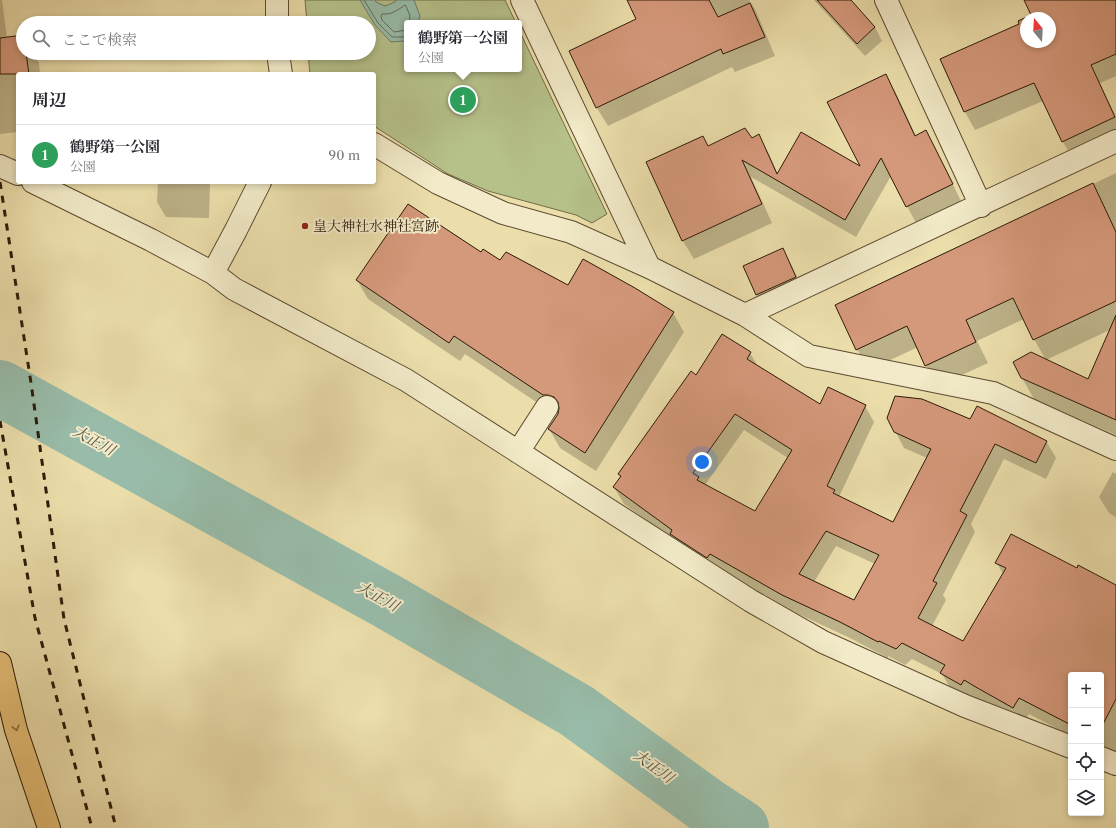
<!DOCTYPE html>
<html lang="ja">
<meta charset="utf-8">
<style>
body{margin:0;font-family:"Libre Caslon Text","Noto Serif JP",serif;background:#f2f2f3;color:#2b2b33}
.controls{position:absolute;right:12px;bottom:12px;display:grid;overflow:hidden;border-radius:4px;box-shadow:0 2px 6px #0003}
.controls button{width:36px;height:36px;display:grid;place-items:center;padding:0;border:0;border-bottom:1px solid #e1e1e2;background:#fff;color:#2b2b33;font:20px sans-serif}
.compass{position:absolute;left:1020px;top:12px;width:36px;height:36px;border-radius:50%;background:#fff;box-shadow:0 2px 6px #0003;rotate:342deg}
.you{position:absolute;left:702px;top:462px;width:14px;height:14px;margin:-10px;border:3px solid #fff;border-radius:50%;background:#1a73e8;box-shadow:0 0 0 6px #1a73e833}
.badge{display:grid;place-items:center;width:26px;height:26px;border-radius:50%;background:#8f2418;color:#fff;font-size:13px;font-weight:700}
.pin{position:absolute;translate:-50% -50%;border:2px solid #fff;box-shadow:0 1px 4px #0006}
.popup{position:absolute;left:404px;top:20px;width:118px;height:52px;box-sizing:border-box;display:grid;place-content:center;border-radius:4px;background:#fff;filter:drop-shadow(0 1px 3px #0005);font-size:13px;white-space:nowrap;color:#7c7c81}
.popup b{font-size:15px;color:#2b2b33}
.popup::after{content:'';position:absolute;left:50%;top:100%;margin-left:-8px;border:8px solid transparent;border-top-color:#fff}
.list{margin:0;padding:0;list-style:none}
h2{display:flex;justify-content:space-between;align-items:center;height:52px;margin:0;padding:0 16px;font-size:17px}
h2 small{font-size:13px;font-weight:400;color:#7c7c81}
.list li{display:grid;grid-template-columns:26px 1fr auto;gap:12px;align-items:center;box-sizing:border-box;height:60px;padding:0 16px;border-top:1px solid #e1e1e2}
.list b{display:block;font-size:15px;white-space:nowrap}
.list p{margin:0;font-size:13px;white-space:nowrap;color:#7c7c81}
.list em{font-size:13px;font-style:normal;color:#7c7c81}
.icon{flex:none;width:22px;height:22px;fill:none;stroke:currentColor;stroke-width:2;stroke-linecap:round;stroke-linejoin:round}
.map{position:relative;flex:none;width:1116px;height:828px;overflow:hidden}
.search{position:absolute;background:#fff;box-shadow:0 2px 6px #0003;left:16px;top:16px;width:360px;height:44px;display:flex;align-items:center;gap:10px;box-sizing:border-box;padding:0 14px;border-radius:22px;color:#7c7c81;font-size:15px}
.panel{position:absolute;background:#fff;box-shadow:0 2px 6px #0003;left:16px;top:72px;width:360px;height:112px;border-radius:4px}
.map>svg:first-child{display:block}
.green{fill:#b6c18a;stroke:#726e48}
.water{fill:#98bca9;stroke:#6d7b68}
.shadow{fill:#0003;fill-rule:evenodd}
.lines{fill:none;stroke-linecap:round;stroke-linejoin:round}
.shore{stroke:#626b58;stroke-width:1}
.river{stroke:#98bca9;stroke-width:56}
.building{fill:#d4987a;stroke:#2d1a07;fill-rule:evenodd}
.minor-casing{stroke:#5c4b30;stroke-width:24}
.major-casing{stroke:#2d1a07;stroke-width:24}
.minor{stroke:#f2eac8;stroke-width:22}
.major{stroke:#e6bf76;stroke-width:22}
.rail{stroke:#2d1a07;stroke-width:3;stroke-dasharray:7 7;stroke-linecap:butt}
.oneway{stroke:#8a6c3e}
.poi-dot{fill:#8f2418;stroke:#f2eac8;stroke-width:1.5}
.labels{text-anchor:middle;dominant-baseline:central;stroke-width:4;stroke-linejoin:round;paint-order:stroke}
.poi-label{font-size:14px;fill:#2d1a07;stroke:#f2eac8;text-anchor:start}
.water-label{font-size:15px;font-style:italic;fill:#525340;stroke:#f2eac8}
</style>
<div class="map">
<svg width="1116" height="828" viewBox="0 0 1116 828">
<rect width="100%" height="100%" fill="#ebdeab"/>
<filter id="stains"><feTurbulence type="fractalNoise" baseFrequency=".005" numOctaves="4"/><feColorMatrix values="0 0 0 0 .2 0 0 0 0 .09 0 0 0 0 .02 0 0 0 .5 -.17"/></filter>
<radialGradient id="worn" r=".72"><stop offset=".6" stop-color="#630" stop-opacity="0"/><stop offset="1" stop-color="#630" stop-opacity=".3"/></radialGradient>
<path class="green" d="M 305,0 L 505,0 L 516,23 L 407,23 L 407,69 L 519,69 L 519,30 L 607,214 L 592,223 L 576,215 L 488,191 L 448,174 L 374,126 L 374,74 L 310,74 L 308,53 L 369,53 L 369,23 L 307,23 Z"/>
<path class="water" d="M 360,0 L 375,0 L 376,2 L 385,6 L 395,2 L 396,0 L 414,0 L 420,16 L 418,23 L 407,23 L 407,38 L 404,41 L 391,42 L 375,25 Z"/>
<path class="shadow" d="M 0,0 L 2,0 L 7,38 L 23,53 L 33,53 L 39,63 L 40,74 L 18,74 L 18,132 L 0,134 Z
M 628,0 L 749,0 L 755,9 L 775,56 L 735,72 L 732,67 L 608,126 L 597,108 L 570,52 L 637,20 Z
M 814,0 L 850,0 L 875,27 L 882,41 L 865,56 Z
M 1025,0 L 1116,0 L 1116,76 L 1100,83 L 1116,117 L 1116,139 L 1073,159 L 1063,142 L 1043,101 L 975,130 L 965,112 L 942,59 L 1021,25 L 1026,19 L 1026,42 L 1050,42 L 1050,18 L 1027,18 L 1033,16 Z
M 885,75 L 896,93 L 916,136 L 926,132 L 936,150 L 962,203 L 917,225 L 891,176 L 856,237 L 751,177 L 772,223 L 694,259 L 683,241 L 647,163 L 709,147 L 752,139 L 759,136 L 769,154 L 778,174 L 862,168 Z
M 1116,173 L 1116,327 L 1046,360 L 1034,339 L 1024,319 L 977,341 L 988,363 L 938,386 L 926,365 L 918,347 L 869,370 L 857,349 L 974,241 Z
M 158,182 L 210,182 L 209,218 L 166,217 L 157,202 Z
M 782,249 L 791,264 L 804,292 L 766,310 L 757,295 L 745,267 Z
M 481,253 L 501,262 L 568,286 L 673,313 L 684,332 L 596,471 L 560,448 L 549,429 L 559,413 L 554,414 L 465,354 L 460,361 L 368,299 L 357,280 Z
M 750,353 L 759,368 L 820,405 L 865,406 L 874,422 L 839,497 L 894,523 L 927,458 L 904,448 L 895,431 L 971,421 L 1046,441 L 1056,458 L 1046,479 L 1004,459 L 971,524 L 975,532 L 943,595 L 946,600 L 932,626 L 963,642 L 1003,574 L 997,563 L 1077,569 L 1116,586 L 1116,755 L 1101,751 L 1101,675 L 1071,675 L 1071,736 L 1029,714 L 1023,724 L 973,696 L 971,701 L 951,689 L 942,674 L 912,659 L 905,665 L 888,656 L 888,658 L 850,638 L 792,611 L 719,570 L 674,540 L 624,504 L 614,487 L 621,478 L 619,474 L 696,376 ZM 744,430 L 788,458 L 756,513 L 705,485 ZM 836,546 L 875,564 L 854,601 L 814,582 Z
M 1116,354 L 1116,435 L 1034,399 L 1022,378 L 1088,381 Z
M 1113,472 L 1116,474 L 1116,517 L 1109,513 L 1099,497 Z"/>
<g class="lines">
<path class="shore" d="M 364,0 L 378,23 L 392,37 L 402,37 L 407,36
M 407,30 L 394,32 L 382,20 L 381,16 L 382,14 C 391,15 398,10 405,5 L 406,6 L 410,16 L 409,23"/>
<path class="river" d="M 0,388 L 387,601 L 577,711 L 706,805 L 741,828"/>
</g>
<path class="building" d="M 627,0 L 709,0 L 718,17 L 750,3 L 765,37 L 723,54 L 721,49 L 596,108 L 569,51 L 636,19 Z
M 817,0 L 851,0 L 875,27 L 857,44 Z
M 1024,0 L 1116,0 L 1116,54 L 1091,65 L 1115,117 L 1062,142 L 1034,83 L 964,112 L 940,59 L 1019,24 L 1018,21 L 1031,15 ZM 1026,18 L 1050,18 L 1050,42 L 1026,42 Z
M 23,35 L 23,53 L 26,53 L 29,74 L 0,74 L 0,38 Z
M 886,74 L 915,136 L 926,130 L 953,184 L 906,207 L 881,158 L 845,220 L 742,160 L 762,204 L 682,241 L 646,162 L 703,136 L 708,146 L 745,128 L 752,138 L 759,134 L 777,174 L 801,132 L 860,166 L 827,102 Z
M 1093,183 L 1116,232 L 1116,301 L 1033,340 L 1013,298 L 966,320 L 976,342 L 925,366 L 907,326 L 856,350 L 835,305 Z
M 408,204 L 481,252 L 483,249 L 500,260 L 506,252 L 568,285 L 583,259 L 635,288 L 674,312 L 585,453 L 548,429 L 558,414 L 559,408 L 558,402 L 554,397 L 548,395 L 543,395 L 454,336 L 449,343 L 356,280 Z
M 783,248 L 796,277 L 756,295 L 743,266 Z
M 1116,315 L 1116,420 L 1021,378 L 1013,362 L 1031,352 L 1088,379 Z
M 722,334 L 751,352 L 747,359 L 820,404 L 828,387 L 866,405 L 827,486 L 835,490 L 833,493 L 893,522 L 931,449 L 894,432 L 887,418 L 895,396 L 922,399 L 970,419 L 977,406 L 1047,441 L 1036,463 L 995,444 L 960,511 L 967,515 L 933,581 L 937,583 L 918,618 L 963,641 L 1006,568 L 995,563 L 1011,534 L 1077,568 L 1078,565 L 1116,585 L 1116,699 L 1101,728 L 1101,675 L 1071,675 L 1071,725 L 1019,698 L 1013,708 L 974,686 L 964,680 L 961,685 L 940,673 L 945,665 L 902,643 L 896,649 L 879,641 L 878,642 L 840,622 L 782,595 L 710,554 L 707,558 L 670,534 L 672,530 L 613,487 L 621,476 L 618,474 L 691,371 L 696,375 ZM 735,414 L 792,450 L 755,511 L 697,480 L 699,477 L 693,473 ZM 826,531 L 879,555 L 854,600 L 799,574 Z"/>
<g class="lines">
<g class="minor-casing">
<path id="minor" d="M 277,0 L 277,23
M 522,0 L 649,267
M 886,0 L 981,206
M 278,53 L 281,74
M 374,144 L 438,183 L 503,213 L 571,232 L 649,267 L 745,315 L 809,356 L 993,393 L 1116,449
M 0,166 L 18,174
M 33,182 L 151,240 L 213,273 L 236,230 L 260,182
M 213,273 L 234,289 L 406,380 L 751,601 L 823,642 L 965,706 L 1071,747
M 745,315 L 1116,141
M 518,452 L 547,407
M 1101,758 L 1116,764"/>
</g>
<g class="major-casing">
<path id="major" d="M 0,663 L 16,730 L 49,828"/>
</g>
<use href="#minor" class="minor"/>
<use href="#major" class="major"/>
<path class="rail" d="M 0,182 L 31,383 L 64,619 L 116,828
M 0,421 L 35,618 L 92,828"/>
</g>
<defs><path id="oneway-chevron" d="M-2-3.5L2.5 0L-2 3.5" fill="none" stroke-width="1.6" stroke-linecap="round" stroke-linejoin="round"/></defs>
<use class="oneway" href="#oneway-chevron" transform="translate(16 728) rotate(75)"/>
<circle class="poi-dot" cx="305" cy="226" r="4"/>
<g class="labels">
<g class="poi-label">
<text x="313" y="226">皇大神社水神社宮跡</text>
</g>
<g class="water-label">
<text transform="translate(94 440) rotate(29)">大正川</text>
<text transform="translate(378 596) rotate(29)">大正川</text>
<text transform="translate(654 766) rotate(36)">大正川</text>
</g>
</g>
<rect width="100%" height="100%" filter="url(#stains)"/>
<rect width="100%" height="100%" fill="url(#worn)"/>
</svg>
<div class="controls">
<button>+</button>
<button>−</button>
<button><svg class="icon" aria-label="locate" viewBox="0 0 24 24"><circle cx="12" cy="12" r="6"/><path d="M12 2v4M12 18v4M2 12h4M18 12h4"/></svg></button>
<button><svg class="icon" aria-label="layers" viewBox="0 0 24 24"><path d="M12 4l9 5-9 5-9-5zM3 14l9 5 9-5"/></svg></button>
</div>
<svg class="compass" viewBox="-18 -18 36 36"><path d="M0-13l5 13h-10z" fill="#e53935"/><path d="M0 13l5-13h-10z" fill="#7c7c81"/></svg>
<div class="you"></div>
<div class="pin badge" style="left:463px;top:100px;background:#2e9e5b">1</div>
<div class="popup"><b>鶴野第一公園</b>公園</div>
<div class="search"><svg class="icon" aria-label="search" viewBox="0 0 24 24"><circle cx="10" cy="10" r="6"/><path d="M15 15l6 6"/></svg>ここで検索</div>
<section class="panel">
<h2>周辺<small></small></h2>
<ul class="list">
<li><span class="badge" style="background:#2e9e5b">1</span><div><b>鶴野第一公園</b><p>公園</p></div><em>90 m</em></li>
</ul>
</section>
</div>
